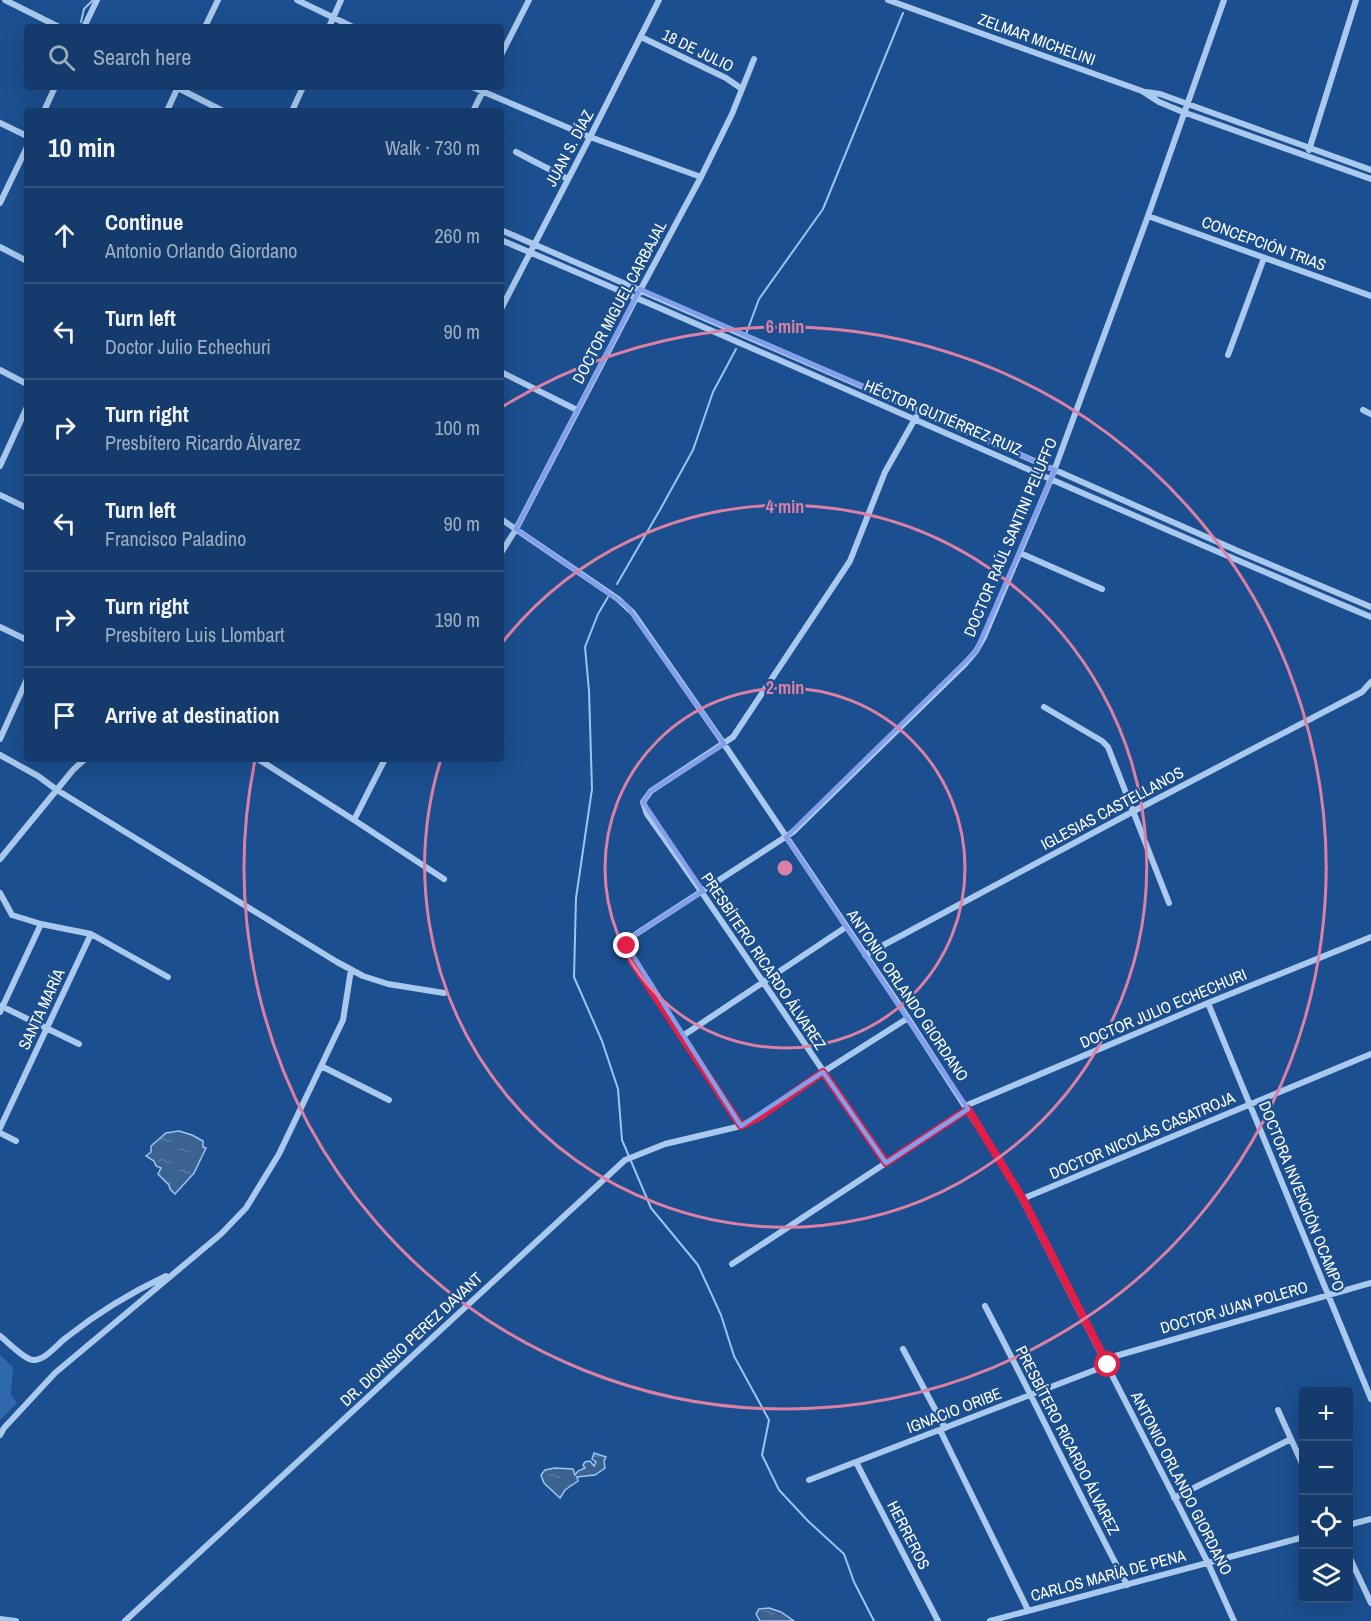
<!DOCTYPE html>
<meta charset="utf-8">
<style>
body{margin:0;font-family:"Archivo Narrow",sans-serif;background:#1d4271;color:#f1f3f6}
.controls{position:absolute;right:18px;bottom:18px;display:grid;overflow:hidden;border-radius:6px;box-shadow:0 6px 24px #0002}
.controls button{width:54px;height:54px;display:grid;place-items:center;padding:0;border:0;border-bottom:2px solid #33557e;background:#143b6b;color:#f1f3f6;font:30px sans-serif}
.stop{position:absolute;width:18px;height:18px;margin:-14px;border:4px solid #e11d48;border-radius:50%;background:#fff}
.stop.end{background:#e11d48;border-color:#fff;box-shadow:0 2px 6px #0008}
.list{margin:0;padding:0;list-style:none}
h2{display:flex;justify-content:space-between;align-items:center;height:78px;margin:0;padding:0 24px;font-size:26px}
h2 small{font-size:20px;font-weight:400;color:#9dadc1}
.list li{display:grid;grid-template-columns:39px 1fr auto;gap:18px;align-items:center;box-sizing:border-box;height:96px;padding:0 24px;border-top:2px solid #33557e}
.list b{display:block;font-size:22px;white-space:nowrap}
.list p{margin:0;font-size:20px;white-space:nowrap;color:#9dadc1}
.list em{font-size:20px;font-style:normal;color:#9dadc1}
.icon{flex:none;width:33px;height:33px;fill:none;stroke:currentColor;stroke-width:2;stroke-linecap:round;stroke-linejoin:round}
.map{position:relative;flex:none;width:1371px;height:1621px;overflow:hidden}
.search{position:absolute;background:#143b6b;box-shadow:0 6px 24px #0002;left:24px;top:24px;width:480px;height:66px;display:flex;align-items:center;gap:15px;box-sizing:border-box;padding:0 21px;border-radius:6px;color:#9dadc1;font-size:22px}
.panel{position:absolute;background:#143b6b;box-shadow:0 6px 24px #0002;left:24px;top:108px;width:480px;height:654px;border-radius:6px}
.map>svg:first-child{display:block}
.pitch{fill:#2e69ad}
.water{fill:url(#water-ripples);stroke:#9cc4f0;stroke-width:1.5}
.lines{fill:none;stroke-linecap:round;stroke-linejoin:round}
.stream{stroke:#9cc4f0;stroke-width:2}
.street{stroke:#a9c9ee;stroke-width:6}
.route{stroke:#e11d48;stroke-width:8}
.marked{fill:none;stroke:#839eea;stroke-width:4.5;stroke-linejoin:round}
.ring{fill:none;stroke:#dd80a5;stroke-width:3}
.labels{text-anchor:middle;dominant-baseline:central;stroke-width:4.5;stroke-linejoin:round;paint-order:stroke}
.street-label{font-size:16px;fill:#fff;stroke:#1b4f8f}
.centre{fill:#dd80a5;stroke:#1b4f8f;stroke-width:3}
.ring-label{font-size:18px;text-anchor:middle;font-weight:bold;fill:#dd80a5;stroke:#1b4f8f;stroke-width:4.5;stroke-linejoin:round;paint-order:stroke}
</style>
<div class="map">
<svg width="1371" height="1621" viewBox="0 0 1371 1621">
<defs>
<pattern id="water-ripples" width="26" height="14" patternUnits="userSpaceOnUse" patternTransform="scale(1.5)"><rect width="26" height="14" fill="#3c6290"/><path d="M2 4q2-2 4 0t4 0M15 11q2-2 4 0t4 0" fill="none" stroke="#597aa1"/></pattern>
</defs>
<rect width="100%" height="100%" fill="#1b4f8f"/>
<path class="pitch" d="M 0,1355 L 13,1367 L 11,1394 L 17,1403 L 0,1420 Z"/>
<path class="water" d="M 179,1131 L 192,1135 L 203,1141 L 203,1147 L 206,1148 L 194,1173 L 175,1194 L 170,1189 L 169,1185 L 158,1174 L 161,1168 L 156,1166 L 154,1161 L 146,1156 L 151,1152 L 151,1146 L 166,1133 Z
M 594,1453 L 606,1457 L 604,1461 L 605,1468 L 595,1475 L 577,1477 L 578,1481 L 565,1490 L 560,1498 L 544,1483 L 541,1475 L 545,1470 L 555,1468 L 573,1469 L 575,1475 L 578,1471 L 585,1468 L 583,1465 L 585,1462 L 590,1461 L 594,1466 L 596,1462 L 592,1459 Z
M 769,1608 L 781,1612 L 794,1621 L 760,1621 L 756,1614 L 759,1609 Z"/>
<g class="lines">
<path class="stream" d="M 81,22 L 84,9 L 93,0
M 746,334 L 759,299 L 823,209 L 903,13
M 617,584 L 661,508 L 693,450 L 713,392 L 736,349
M 608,597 L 598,614 L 585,647 L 589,691 L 592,789 L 576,898 L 574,977 L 602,1041 L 618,1089 L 622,1140 L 651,1208 L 698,1265 L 721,1315 L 734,1356 L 769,1420 L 762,1455 L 779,1490 L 808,1521 L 844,1554 L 854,1582 L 874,1621"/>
<path class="street" d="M 5,0 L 59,27
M 297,0 L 353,27
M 888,0 L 1142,91 L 1159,102 L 1183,112 L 1371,179
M 84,27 L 97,0
M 205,27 L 218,0
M 329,27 L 341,0
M 641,37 L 726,78 L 742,89
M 501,55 L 529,0
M 176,87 L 223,111
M 472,87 L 590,137 L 701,177
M 1146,92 L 1160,94 L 1371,170
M 44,111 L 55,87
M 167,111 L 178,87
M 292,111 L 303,87
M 473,111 L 485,87
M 0,123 L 27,136
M 1309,150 L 1356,0
M 516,152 L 568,179
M 0,203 L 27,147
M 1148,216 L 1371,296
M 501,230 L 1055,470 L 1238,551 L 1371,607
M 501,240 C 792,363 1080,495 1371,617
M 0,247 L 27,261
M 501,309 L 590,137 L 659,0
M 1228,355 L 1264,258
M 0,370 L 27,384
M 501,372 L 577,410
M 1363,410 L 1371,414
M 0,466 L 27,407
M 0,495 L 27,508
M 501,519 L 618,599 L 633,613 L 724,744 L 908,1018 L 1004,1167 L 1022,1199 L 1208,1563 L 1234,1621
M 501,553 L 516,529 L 636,298 L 701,177 L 732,114 L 754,59
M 1020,553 L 1102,589
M 0,627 L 27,640
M 1044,707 L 1102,741 L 1108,747 L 1169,903
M 0,739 L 27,679
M 0,755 L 38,776 L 57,790 L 337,962 L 363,976 L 388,984 L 444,993
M 258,759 L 354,820 L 444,879
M 354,820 L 385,759
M 0,859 L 73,770 L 85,759
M 0,893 L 12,915 L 41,924 L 91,934 L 168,977
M 865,955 L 1134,811 L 1362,692 L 1371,682
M 1208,1003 L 1371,1399
M 1,1006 L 79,1044
M 0,1012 L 41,924
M 681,1037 L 846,927
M 321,1066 L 389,1100
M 965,1106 L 1208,1003 L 1371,937
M 741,1126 L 632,961 C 626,949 625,943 636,934 L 793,832 L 965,664 L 976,651 L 984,637 L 1051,479 L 1148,216 L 1224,0
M 0,1128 L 91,934
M 0,1133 L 16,1141
M 886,1163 C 806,1047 729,929 647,814 L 643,802 L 651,791 L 733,737 L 850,561 L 885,472 L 916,417
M 1022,1199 L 1371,1054
M 732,1264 L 968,1109
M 985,1306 C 1034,1399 1078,1493 1127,1585
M 0,1336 C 8,1342 24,1359 33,1360 C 45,1361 57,1344 67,1337 C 96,1314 132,1292 166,1276
M 903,1349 L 945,1428
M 1105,1359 L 1371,1283
M 1278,1410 L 1304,1468
M 940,1430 L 1028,1610
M 0,1435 L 4,1428 L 55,1373 L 221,1234 L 246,1208 L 279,1154 L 343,1020 L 351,970
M 856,1462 L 938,1621
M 809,1480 L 1108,1365
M 1174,1498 L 1291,1439
M 1348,1525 L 1371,1519
M 1348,1554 L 1371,1603
M 0,1619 L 16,1621
M 125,1621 L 625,1160 L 665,1144 L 741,1126 L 758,1118 L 823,1072 L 908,1018
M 990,1621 L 1304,1537"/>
</g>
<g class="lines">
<path class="route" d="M 627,946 L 627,950 L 632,961 L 741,1126 L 758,1118 L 823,1072 L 886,1163 L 968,1109 L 1023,1199 L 1108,1365"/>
</g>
<path class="marked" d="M 640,289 L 1055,470 L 976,651 L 786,837 L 968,1109 L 886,1163 L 823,1072 L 741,1126 L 627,946 L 636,934 L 703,891 L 643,802 L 651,791 L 724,744 L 627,606 L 516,529 Z"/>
<g class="ring">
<circle cx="785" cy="868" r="180"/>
<path d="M502 643A361 361 0 1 1 441 759"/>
<path d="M502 407A541 541 0 1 1 255 760"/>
</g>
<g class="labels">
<g class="street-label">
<text transform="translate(1037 39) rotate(20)">ZELMAR MICHELINI</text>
<text transform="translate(698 50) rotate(26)">18 DE JULIO</text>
<text transform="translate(569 148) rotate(-62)">JUAN S. DÍAZ</text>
<text transform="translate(1264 243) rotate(20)">CONCEPCIÓN TRIAS</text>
<text transform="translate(619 302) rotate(-62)">DOCTOR MIGUEL CARBAJAL</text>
<text transform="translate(943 417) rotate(23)">HÉCTOR GUTIÉRREZ RUIZ</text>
<text transform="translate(1010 537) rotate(-67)">DOCTOR RAÚL SANTINI PELUFFO</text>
<text transform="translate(1112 808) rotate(-28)">IGLESIAS CASTELLANOS</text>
<text transform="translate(764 961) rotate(56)">PRESBÍTERO RICARDO ÁLVAREZ</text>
<text transform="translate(908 995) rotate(56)">ANTONIO ORLANDO GIORDANO</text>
<text transform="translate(1163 1008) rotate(-23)">DOCTOR JULIO ECHECHURI</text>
<text transform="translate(41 1009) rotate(-65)">SANTA MARÍA</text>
<text transform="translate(1142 1135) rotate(-23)">DOCTOR NICOLÁS CASATROJA</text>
<text transform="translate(1302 1196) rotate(68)">DOCTORA INVENCIÓN OCAMPO</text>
<text transform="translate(1234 1307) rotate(-16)">DOCTOR JUAN POLERO</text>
<text transform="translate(411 1339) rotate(-43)">DR. DIONISIO PEREZ DAVANT</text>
<text transform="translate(954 1410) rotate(-21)">IGNACIO ORIBE</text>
<text transform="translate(1068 1440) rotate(63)">PRESBÍTERO RICARDO ÁLVAREZ</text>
<text transform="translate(1182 1483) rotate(63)">ANTONIO ORLANDO GIORDANO</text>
<text transform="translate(909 1535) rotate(63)">HERREROS</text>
<text transform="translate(1108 1575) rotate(-15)">CARLOS MARÍA DE PENA</text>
</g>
</g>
<circle cx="785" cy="868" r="9" class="centre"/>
<g class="ring-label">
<text x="785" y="333">6 min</text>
<text x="785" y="513">4 min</text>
<text x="785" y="694">2 min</text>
</g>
</svg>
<div class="controls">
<button>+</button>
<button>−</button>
<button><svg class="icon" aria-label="locate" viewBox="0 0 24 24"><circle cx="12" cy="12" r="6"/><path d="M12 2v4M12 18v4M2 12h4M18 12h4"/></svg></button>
<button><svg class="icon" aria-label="layers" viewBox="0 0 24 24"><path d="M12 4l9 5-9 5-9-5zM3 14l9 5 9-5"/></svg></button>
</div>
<div class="stop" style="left:1108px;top:1365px"></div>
<div class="stop end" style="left:627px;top:946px"></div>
<div class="search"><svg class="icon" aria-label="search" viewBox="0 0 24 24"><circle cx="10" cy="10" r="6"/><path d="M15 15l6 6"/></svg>Search here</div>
<section class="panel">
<h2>10 min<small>Walk · 730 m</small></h2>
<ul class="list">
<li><svg class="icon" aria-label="ahead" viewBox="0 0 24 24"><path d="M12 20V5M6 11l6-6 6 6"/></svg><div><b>Continue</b><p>Antonio Orlando Giordano</p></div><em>260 m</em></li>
<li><svg class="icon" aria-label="left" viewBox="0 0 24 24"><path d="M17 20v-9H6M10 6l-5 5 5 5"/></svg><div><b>Turn left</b><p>Doctor Julio Echechuri</p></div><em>90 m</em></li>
<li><svg class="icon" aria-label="right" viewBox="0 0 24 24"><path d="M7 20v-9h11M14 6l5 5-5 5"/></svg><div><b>Turn right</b><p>Presbítero Ricardo Álvarez</p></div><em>100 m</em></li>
<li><svg class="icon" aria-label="left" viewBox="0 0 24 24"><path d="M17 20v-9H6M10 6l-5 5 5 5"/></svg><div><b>Turn left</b><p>Francisco Paladino</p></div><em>90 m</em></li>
<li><svg class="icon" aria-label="right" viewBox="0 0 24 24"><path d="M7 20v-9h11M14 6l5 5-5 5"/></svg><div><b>Turn right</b><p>Presbítero Luis Llombart</p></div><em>190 m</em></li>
<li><svg class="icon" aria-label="arrive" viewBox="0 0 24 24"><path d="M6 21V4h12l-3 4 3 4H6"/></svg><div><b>Arrive at destination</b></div></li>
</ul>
</section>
</div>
